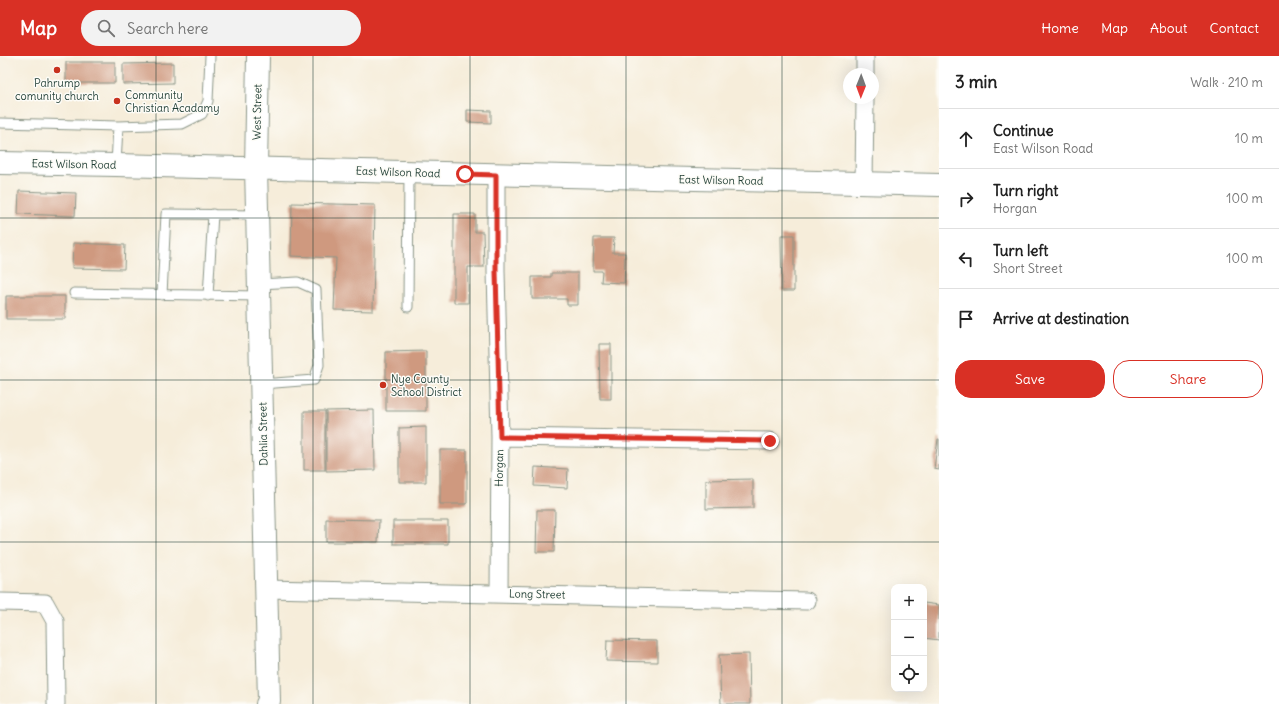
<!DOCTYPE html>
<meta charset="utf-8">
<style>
body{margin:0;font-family:Delius,sans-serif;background:#f2f2f2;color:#222}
.controls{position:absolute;right:12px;bottom:12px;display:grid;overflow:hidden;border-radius:8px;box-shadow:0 4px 16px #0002}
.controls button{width:36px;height:36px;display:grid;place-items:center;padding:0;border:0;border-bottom:1px solid #e0e0e0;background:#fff;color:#222;font:20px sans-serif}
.compass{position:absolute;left:843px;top:12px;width:36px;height:36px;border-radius:50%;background:#fff;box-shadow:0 4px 16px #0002;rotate:181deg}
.stop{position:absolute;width:12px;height:12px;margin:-9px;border:3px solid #d93025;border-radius:50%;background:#fff}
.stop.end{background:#d93025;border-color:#fff;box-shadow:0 1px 4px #0008}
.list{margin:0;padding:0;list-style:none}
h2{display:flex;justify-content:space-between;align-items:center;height:52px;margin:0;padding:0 16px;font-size:17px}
h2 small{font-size:13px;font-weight:400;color:#767676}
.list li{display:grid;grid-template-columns:26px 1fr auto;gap:12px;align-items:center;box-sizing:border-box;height:60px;padding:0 16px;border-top:1px solid #e0e0e0}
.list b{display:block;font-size:15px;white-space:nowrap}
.list p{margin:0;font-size:13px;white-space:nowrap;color:#767676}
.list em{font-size:13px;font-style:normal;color:#767676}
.actions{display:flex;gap:8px;padding:12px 16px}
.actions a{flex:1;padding:9px 0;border:1px solid #d93025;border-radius:16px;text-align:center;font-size:14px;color:#d93025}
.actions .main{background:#d93025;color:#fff}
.icon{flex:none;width:22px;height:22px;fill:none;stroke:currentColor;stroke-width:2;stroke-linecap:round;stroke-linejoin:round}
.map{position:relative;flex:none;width:939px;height:648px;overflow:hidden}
header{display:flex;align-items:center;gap:24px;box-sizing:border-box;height:56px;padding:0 20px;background:#d93025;color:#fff}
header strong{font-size:19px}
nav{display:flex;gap:22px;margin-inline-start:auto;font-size:14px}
.search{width:280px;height:36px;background:#f2f2f2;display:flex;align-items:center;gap:10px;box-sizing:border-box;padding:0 14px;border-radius:22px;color:#767676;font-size:15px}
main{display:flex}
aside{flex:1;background:#fff}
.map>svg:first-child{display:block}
.building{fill:#cf997f}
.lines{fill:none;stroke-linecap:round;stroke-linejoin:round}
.lane-casing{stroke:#8a9587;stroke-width:11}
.street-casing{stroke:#8a9587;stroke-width:19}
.secondary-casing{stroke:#8a9587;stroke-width:24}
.lane{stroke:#fff;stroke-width:9}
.street{stroke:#fff;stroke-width:17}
.secondary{stroke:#fff;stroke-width:22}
.route{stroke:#d93025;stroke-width:5}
.grid{fill:none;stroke:#1f3d34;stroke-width:1;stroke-opacity:0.55}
.poi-dot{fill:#c8321e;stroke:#fdfcf7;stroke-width:1.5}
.labels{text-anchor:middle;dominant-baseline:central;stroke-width:3;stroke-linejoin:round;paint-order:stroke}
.poi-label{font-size:11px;fill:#1f3d34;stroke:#fdfcf7;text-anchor:start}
.street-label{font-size:11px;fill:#1f3d34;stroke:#fdfcf7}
</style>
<header>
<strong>Map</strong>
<div class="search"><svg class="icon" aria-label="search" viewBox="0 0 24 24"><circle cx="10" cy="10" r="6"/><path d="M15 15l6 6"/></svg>Search here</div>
<nav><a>Home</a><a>Map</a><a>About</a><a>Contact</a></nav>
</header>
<main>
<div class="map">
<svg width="939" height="648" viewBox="0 0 939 648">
<rect width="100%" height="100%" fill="#fdfcf7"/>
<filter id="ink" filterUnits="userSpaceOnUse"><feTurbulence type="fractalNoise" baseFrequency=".025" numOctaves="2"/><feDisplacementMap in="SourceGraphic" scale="8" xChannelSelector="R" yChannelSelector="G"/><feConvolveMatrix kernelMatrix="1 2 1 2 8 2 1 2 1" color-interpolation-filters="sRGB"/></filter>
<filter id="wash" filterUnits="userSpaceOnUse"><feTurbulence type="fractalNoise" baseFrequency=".012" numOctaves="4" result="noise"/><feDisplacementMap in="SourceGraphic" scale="16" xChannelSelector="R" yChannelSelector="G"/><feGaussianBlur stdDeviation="0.9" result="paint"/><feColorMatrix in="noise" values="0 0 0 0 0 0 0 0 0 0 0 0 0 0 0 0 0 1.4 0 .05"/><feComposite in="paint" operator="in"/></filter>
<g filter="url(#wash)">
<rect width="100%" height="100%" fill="#f6edda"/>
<g id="blocks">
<path class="building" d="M 66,6 L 115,6 L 115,27 L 66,27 Z
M 173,7 L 173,27 L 123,28 L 123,8 Z
M 467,54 L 491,55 L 491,67 L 467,66 Z
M 19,135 L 76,137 L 75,160 L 18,158 Z
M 292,147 L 375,149 L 373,255 L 334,254 L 336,202 L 291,200 Z
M 454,158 L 475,158 L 475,176 L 483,176 L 484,211 L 468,211 L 468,247 L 454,247 Z
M 781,179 L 794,179 L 794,235 L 782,235 Z
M 594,182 L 614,182 L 613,197 L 625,197 L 624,227 L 601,226 L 602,215 L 593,215 Z
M 73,187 L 125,189 L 124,213 L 72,212 Z
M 551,217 L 578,217 L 578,249 L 567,249 L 567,243 L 532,243 L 532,221 L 551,221 Z
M 6,240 L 65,240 L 65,263 L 6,263 Z
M 599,288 L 611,288 L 611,343 L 600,343 Z
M 426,295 L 426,355 L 386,355 L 386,296 Z
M 374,354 L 375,414 L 326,415 L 326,355 Z
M 304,355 L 325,355 L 325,414 L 304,414 Z
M 426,371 L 426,426 L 399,426 L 399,372 Z
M 938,383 L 939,383 L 939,414 L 934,413 Z
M 440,394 L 467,394 L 467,448 L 440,448 Z
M 535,411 L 568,413 L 567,432 L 534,430 Z
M 753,423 L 753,452 L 706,453 L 706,424 Z
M 537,454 L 555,454 L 554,496 L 536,496 Z
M 326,463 L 379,464 L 378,486 L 326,486 Z
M 393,465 L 448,465 L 448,488 L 393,488 Z
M 924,547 L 939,549 L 939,584 L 924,582 Z
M 607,584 L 657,585 L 657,606 L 606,605 Z
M 749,598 L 750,648 L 721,648 L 719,599 Z"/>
</g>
</g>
<g filter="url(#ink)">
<use href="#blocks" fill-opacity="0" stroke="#8a9587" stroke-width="1"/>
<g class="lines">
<g class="lane-casing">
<path id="lane" d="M 0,67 L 118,70
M 116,109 L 118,70 L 182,68 L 202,58 L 208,45 L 210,0
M 259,228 L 298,226 L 316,234 L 319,309 L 314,324 L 262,328
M 74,237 L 259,240
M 162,239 L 166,158 L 258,159
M 208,240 L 213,158
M 408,251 L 409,116"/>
</g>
<g class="street-casing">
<path id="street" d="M 865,18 L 865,0
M 496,119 L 496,215 L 500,381 L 499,537
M 864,128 L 865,42
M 500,381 L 770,385
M 266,533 L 807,545
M 0,546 L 45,547 L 55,565 L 56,648"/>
</g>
<g class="secondary-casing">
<path id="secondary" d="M 258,0 L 256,112 L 269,645 L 267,648
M 0,107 L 116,109 L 939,129"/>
</g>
<use href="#lane" class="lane"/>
<use href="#street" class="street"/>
<use href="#secondary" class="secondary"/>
</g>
</g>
<g class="lines" filter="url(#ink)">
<path class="route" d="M 465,118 L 496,119 L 496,215 L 500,381 L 770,385"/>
</g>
<path class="grid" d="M 156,0 L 156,648M 313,0 L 313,648M 470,0 L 470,648M 626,0 L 626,648M 782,0 L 782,648M 0,162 L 939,162M 0,324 L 939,324M 0,486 L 939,486"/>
<g class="poi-dot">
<circle cx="57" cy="14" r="4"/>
<circle cx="117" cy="45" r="4"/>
<circle cx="383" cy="329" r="4"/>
</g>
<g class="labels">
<g class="poi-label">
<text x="57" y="27" text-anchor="middle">Pahrump<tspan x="57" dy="13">comunity church</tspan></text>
<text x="125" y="39">Community<tspan x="125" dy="13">Christian Acadamy</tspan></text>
<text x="391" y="323">Nye County<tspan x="391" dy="13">School District</tspan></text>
</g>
<g class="street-label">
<text transform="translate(257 56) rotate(-89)">West Street</text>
<text transform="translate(74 108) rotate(1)">East Wilson Road</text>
<text transform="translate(398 116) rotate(2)">East Wilson Road</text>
<text transform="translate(721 124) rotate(1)">East Wilson Road</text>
<text transform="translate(263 378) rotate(-91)">Dahlia Street</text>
<text transform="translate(499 412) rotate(-89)">Horgan</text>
<text transform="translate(537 538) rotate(1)">Long Street</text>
</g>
</g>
</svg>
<div class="controls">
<button>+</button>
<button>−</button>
<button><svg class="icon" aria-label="locate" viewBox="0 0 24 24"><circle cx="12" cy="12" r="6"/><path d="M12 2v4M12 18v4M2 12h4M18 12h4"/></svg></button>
</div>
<svg class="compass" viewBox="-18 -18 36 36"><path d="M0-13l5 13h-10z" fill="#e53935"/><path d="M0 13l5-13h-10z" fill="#767676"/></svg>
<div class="stop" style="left:465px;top:118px"></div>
<div class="stop end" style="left:770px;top:385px"></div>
</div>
<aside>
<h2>3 min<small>Walk · 210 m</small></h2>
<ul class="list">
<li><svg class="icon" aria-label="ahead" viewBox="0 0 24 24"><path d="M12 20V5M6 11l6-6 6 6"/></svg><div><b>Continue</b><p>East Wilson Road</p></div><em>10 m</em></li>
<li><svg class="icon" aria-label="right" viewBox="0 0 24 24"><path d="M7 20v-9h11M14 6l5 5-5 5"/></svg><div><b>Turn right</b><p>Horgan</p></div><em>100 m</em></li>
<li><svg class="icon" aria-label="left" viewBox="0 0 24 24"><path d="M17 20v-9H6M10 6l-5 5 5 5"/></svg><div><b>Turn left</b><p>Short Street</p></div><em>100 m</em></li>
<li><svg class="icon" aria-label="arrive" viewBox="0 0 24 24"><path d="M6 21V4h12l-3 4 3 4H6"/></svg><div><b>Arrive at destination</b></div></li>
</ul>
<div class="actions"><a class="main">Save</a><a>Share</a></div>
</aside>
</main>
